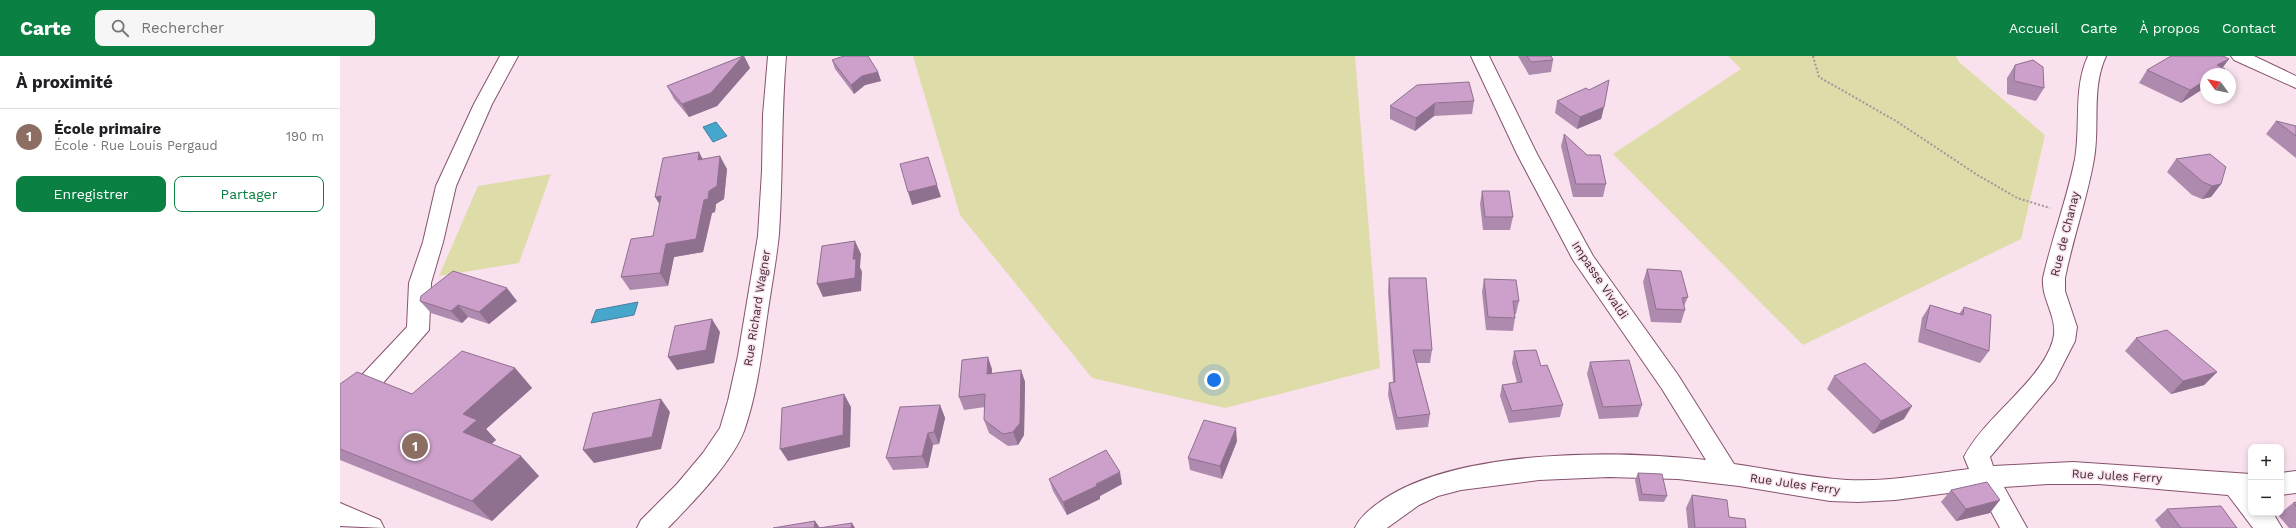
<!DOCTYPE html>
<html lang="fr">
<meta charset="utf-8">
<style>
body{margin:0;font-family:"Work Sans",sans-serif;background:#f6f6f6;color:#202124}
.controls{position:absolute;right:12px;bottom:12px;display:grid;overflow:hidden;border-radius:8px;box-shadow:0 2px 6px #0003}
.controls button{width:36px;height:36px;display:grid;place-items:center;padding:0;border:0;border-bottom:1px solid #e0e0e0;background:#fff;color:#202124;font:20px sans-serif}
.compass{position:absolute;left:1860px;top:12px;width:36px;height:36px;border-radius:50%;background:#fff;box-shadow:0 2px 6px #0003;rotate:303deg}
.you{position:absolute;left:874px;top:324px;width:14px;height:14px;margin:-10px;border:3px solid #fff;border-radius:50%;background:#1a73e8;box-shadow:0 0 0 6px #1a73e833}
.badge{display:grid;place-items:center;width:26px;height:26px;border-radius:50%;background:#0b8043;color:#fff;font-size:13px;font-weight:700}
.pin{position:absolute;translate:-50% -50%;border:2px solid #fff;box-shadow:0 1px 4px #0006}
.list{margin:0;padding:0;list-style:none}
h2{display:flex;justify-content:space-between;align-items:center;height:52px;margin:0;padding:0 16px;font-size:17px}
h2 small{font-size:13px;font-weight:400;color:#757577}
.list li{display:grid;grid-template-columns:26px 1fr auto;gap:12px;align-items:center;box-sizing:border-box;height:56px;padding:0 16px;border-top:1px solid #e0e0e0}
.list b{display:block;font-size:15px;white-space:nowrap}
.list p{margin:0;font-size:13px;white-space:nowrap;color:#757577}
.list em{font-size:13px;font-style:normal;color:#757577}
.actions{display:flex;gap:8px;padding:12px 16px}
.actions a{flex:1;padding:9px 0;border:1px solid #0b8043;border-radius:8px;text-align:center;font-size:14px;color:#0b8043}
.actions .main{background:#0b8043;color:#fff}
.icon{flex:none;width:22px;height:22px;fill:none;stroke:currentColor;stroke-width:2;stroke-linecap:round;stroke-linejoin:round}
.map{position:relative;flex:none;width:1956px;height:472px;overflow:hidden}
header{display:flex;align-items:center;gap:24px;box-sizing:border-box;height:56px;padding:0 20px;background:#0b8043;color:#fff}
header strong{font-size:19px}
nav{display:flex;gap:22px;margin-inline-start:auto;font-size:14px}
.search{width:280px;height:36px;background:#f6f6f6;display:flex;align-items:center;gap:10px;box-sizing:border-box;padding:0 14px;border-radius:8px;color:#757577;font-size:15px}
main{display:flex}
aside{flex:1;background:#fff}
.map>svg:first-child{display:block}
.green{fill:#dedda9}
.water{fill:#47a6cb;stroke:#45809e}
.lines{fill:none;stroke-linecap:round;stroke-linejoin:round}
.minor-casing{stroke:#86536f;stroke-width:2}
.path{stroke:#a8919d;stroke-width:2;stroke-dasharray:2 2;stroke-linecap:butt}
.minor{fill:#fff;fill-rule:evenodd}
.wall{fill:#af8aaf}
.shaded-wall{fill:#8f708e}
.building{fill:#cca0cb;stroke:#8f708e}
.labels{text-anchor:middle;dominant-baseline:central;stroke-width:3;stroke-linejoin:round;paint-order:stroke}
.street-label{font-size:12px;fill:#402935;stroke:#f9e1ed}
</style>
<header>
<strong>Carte</strong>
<div class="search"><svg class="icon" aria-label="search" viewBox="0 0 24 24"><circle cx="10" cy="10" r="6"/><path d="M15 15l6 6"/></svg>Rechercher</div>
<nav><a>Accueil</a><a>Carte</a><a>À propos</a><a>Contact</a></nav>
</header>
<main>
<aside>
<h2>À proximité<small></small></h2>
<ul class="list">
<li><span class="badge" style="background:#8d6e63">1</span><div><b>École primaire</b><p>École · Rue Louis Pergaud</p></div><em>190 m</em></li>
</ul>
<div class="actions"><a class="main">Enregistrer</a><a>Partager</a></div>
</aside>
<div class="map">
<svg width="1956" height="472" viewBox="0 0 1956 472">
<rect width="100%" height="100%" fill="#f9e1ed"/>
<path class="green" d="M 573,0 L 1015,0 L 1040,312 L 885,352 L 752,322 L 620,159 Z
M 1388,0 L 1616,0 L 1619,6 L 1705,79 L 1681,183 L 1463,289 L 1273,98 L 1401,13 Z
M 211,118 L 179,207 L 99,220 L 138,130 Z"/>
<path class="water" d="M 376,66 L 387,80 L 373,86 L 363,71 Z
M 298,246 L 294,259 L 251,267 L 256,254 Z"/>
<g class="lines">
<g class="minor-casing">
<path id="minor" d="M 160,0 L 178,0 L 152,48 L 116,130 L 103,186 L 91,227 L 89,274 L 36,335 L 9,357 L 0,360 L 0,337 L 20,321 L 67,271 L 69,227 L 83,186 L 96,130 L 134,48 Z
M 428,0 L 446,0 C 441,59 443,119 439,178 C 436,208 430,238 426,268 C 421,303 416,341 404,375 C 391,408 353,446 328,472 L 297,472 L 301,464 L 337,428 L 363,397 L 380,372 L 388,345 L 398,300 L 418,180 L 422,115 L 423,59 Z
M 1131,0 L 1149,0 L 1197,98 L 1253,200 L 1338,319 L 1394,408 C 1431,413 1469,422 1507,424 C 1548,426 1588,418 1629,413 L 1624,401 C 1644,361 1701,326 1713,284 C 1719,262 1701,244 1703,222 C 1712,182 1727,143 1735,103 C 1741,69 1733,32 1748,0 L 1766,0 C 1751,32 1760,69 1754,103 C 1747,143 1733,182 1725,222 L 1725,235 L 1737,271 L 1735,285 L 1715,324 L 1650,401 L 1653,410 L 1733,406 L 1911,418 L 1911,457 L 1933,457 L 1942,472 L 1913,472 L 1888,439 L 1759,428 L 1708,428 L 1664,431 L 1687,472 L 1660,472 L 1639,433 L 1555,444 L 1518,446 L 1490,445 L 1399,430 L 1338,423 L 1269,421 L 1199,424 L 1121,434 L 1098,440 L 1079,449 L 1047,472 L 1015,472 C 1020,461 1028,455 1037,448 C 1111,392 1276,394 1366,404 L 1322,333 L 1233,204 L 1177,98 Z
M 1891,0 L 1914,0 L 1956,20 L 1956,32 L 1894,4 Z
M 1956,415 L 1956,437 L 1941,439 L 1941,417 Z
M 0,447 L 40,464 L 44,472 L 0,470 Z"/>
</g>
<path class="path" d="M 1473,0 L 1479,21 L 1556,65 L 1639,120 L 1677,142 L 1710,152"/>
<use href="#minor" class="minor"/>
</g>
<path class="wall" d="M 404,0 L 410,12 L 377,50 L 349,61 L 334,43 L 327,30 Z
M 1178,0 L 1211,0 L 1213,4 L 1211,16 L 1189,19 Z
M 1889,3 L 1882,12 L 1866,18 L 1866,31 L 1841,47 L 1799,27 L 1807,14 Z
M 492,4 L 538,16 L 541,25 L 525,29 L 514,38 L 495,13 Z
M 1675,9 L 1704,32 L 1696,45 L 1667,38 L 1667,22 Z
M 1134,45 L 1132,58 L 1094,60 L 1075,75 L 1050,63 L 1050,50 Z
M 1217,45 L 1264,51 L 1261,63 L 1237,73 L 1215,57 Z
M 1936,65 L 1956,70 L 1956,102 L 1926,78 Z
M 1224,78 L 1266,128 L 1263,141 L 1233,141 L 1221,90 Z
M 363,103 L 387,113 L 384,143 L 376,148 L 375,156 L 372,157 L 363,196 L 334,201 L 328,230 L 290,234 L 281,221 L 313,180 Z
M 1836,103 L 1881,128 L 1871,141 L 1862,143 L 1852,139 L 1827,116 Z
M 1142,135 L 1173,161 L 1170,174 L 1143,174 L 1140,148 Z
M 1307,213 L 1348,241 L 1344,250 L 1345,254 L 1341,267 L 1311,266 L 1303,226 Z
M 1049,222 L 1092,294 L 1090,307 L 1077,307 L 1090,358 L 1088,371 L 1056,374 L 1048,339 L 1049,327 L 1053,326 L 1048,235 Z
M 1144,223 L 1179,245 L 1176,258 L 1175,258 L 1175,262 L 1173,275 L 1146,274 L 1142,236 Z
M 80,245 L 177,245 L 149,268 L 128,261 L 122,267 L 91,257 Z
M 1590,249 L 1619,258 L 1624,251 L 1649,295 L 1640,307 L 1578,286 L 1582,262 Z
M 1796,282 L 1877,316 L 1864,329 L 1831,338 L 1785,295 Z
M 1174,295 L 1201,310 L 1223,349 L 1220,361 L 1169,367 L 1160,340 L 1162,329 L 1177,327 L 1172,307 Z
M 1250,306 L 1302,349 L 1298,361 L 1259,363 L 1247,318 Z
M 175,312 L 192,332 L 146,373 L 156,384 L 151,388 L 199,420 L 152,465 L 0,404 L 0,328 L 72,338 Z
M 652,313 L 652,318 L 681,314 L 685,326 L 684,379 L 678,389 L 668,390 L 649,377 L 644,364 L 645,351 L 624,354 L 619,341 Z
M 1494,320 L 1564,363 L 1533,378 L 1487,333 Z
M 600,349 L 605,362 L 599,388 L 593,389 L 588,412 L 553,414 L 546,402 Z
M 897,385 L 882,423 L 850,414 L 848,402 Z
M 1298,417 L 1327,440 L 1324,446 L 1299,445 L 1295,424 Z
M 709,423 L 782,428 L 760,440 L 760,443 L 727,459 L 713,435 Z
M 1611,434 L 1650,457 L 1616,465 L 1601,446 Z
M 1352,439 L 1389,461 L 1406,472 L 1348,472 L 1346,452 Z
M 1956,446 L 1956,472 L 1949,472 L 1938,459 L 1953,447 Z
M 1827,453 L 1897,472 L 1821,472 L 1815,464 Z"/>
<path class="shaded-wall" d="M 404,0 L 410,12 L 377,50 L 349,61 L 342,48 Z
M 1889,3 L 1880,15 L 1877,9 Z
M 1885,13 L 1881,18 L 1876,18 Z
M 538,16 L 541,25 L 525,29 L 514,38 L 511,29 L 522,20 Z
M 1866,24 L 1866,31 L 1841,47 L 1850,34 Z
M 1095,47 L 1094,60 L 1075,75 L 1076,62 Z
M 1264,51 L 1261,63 L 1237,73 L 1240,61 Z
M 359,96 L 366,109 L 358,104 Z
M 380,100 L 387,113 L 384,143 L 376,148 L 375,156 L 372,157 L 363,196 L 334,201 L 328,230 L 320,217 L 326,188 L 364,144 L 369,135 Z
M 1881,128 L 1871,141 L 1862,143 L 1872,130 Z
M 597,129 L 601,141 L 572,149 L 568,136 Z
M 321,140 L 323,154 L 315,141 Z
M 515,185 L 521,198 L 520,211 L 522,216 L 521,235 L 483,241 L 477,228 L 513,203 Z
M 167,232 L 177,245 L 149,268 L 139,256 Z
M 118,249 L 128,261 L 122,267 L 111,255 Z
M 372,263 L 380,276 L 374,307 L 337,314 L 328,301 Z
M 648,301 L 652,313 L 651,331 L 647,318 Z
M 175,312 L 192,332 L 146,373 L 156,384 L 142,396 L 123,376 L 123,358 Z
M 681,314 L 685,326 L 684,379 L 678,389 L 673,376 Z
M 1877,316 L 1864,329 L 1831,338 L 1843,325 Z
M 504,338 L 511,351 L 510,391 L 448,405 L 440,393 Z
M 321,343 L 330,356 L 321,393 L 254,407 L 243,394 Z
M 600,349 L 605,362 L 599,388 L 594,376 Z
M 1572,350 L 1564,363 L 1533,378 L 1541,365 Z
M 896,372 L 897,385 L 882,423 L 880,410 Z
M 588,377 L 593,389 L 588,412 L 582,400 Z
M 181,400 L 199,420 L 152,465 L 132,445 Z
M 780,416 L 782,428 L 760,440 L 760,443 L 727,459 L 723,446 Z
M 1660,444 L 1650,457 L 1616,465 L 1626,453 Z
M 475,465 L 480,472 L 474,472 Z
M 512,467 L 515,472 L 511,472 Z"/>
<path class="building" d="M 403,0 L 371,37 L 342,48 L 327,30 Z
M 504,0 L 528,0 L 538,16 L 522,20 L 511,29 L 492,4 Z
M 1187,0 L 1211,0 L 1213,4 L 1191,6 Z
M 1831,0 L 1883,0 L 1889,3 L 1877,9 L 1885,13 L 1876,18 L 1866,18 L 1866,24 L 1850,34 L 1807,14 Z
M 1693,4 L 1703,11 L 1704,32 L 1674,25 L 1675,9 Z
M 1269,24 L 1264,51 L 1240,61 L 1217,45 L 1246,32 L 1249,34 Z
M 1129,26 L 1134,45 L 1095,47 L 1076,62 L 1050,50 L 1077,29 Z
M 1936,65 L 1956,70 L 1956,80 Z
M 1224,78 L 1247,99 L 1260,99 L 1266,128 L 1236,128 Z
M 359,96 L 358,104 L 380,100 L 377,130 L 369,135 L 368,143 L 364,144 L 356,183 L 326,188 L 320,217 L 281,221 L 291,183 L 313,180 L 321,140 L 315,141 L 323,102 Z
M 1870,98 L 1886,111 L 1881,128 L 1872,130 L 1863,126 L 1836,103 Z
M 588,101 L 597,129 L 568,136 L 560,108 Z
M 1142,135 L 1169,135 L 1173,161 L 1145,161 Z
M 515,185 L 513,203 L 516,203 L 515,222 L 477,228 L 482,190 Z
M 1307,213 L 1341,215 L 1348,241 L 1342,242 L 1345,254 L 1316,253 Z
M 113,215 L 167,232 L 139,256 L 118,249 L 111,255 L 80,245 L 81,240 Z
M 1049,222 L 1086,222 L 1092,294 L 1073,294 L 1090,358 L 1057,362 L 1049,327 L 1055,326 Z
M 1144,223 L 1176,224 L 1179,245 L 1173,245 L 1175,262 L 1148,261 Z
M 1590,249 L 1623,259 L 1624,251 L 1651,259 L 1649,295 L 1585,273 Z
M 372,263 L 366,294 L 328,301 L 335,270 Z
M 1827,274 L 1877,316 L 1843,325 L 1796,282 Z
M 1196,294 L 1201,310 L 1207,309 L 1223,349 L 1172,355 L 1162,329 L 1182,326 L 1174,295 Z
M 122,295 L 175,312 L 123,358 L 137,364 L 123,376 L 181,400 L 132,445 L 0,393 L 0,328 L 17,316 L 72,338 Z
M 648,301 L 647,318 L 681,314 L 680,367 L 673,376 L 663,378 L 644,364 L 645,338 L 619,341 L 622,304 Z
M 1289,304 L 1302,349 L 1263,351 L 1250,306 Z
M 1525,307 L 1572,350 L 1541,365 L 1494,320 Z
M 504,338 L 503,379 L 440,393 L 442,352 Z
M 321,343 L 312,381 L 243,394 L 253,357 Z
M 600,349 L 594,376 L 588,377 L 582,400 L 546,402 L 560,351 Z
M 864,364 L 896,372 L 880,410 L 848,402 Z
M 766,394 L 780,416 L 756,428 L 757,430 L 723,446 L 709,423 Z
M 1298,417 L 1322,418 L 1327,440 L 1302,438 Z
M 1647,426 L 1660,444 L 1626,453 L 1611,434 Z
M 1352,439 L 1387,444 L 1389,461 L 1405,463 L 1406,472 L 1355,472 Z
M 1956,446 L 1956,450 L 1953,447 Z
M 1881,450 L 1897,472 L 1841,472 L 1827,453 Z
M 475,465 L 474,472 L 433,472 Z
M 512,467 L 511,472 L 479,472 Z"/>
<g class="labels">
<g class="street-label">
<text transform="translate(1725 178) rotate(-76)">Rue de Chanay</text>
<text transform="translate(1260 224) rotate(56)">Impasse Vivaldi</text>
<text transform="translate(417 252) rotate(-81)">Rue Richard Wagner</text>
<text transform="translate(1777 420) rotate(3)">Rue Jules Ferry</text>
<text transform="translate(1455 428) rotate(8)">Rue Jules Ferry</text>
</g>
</g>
</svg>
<div class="controls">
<button>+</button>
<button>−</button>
</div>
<svg class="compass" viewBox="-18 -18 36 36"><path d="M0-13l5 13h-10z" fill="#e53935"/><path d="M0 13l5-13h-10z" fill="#757577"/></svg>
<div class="you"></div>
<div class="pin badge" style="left:75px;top:390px;background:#8d6e63">1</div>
</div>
</main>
